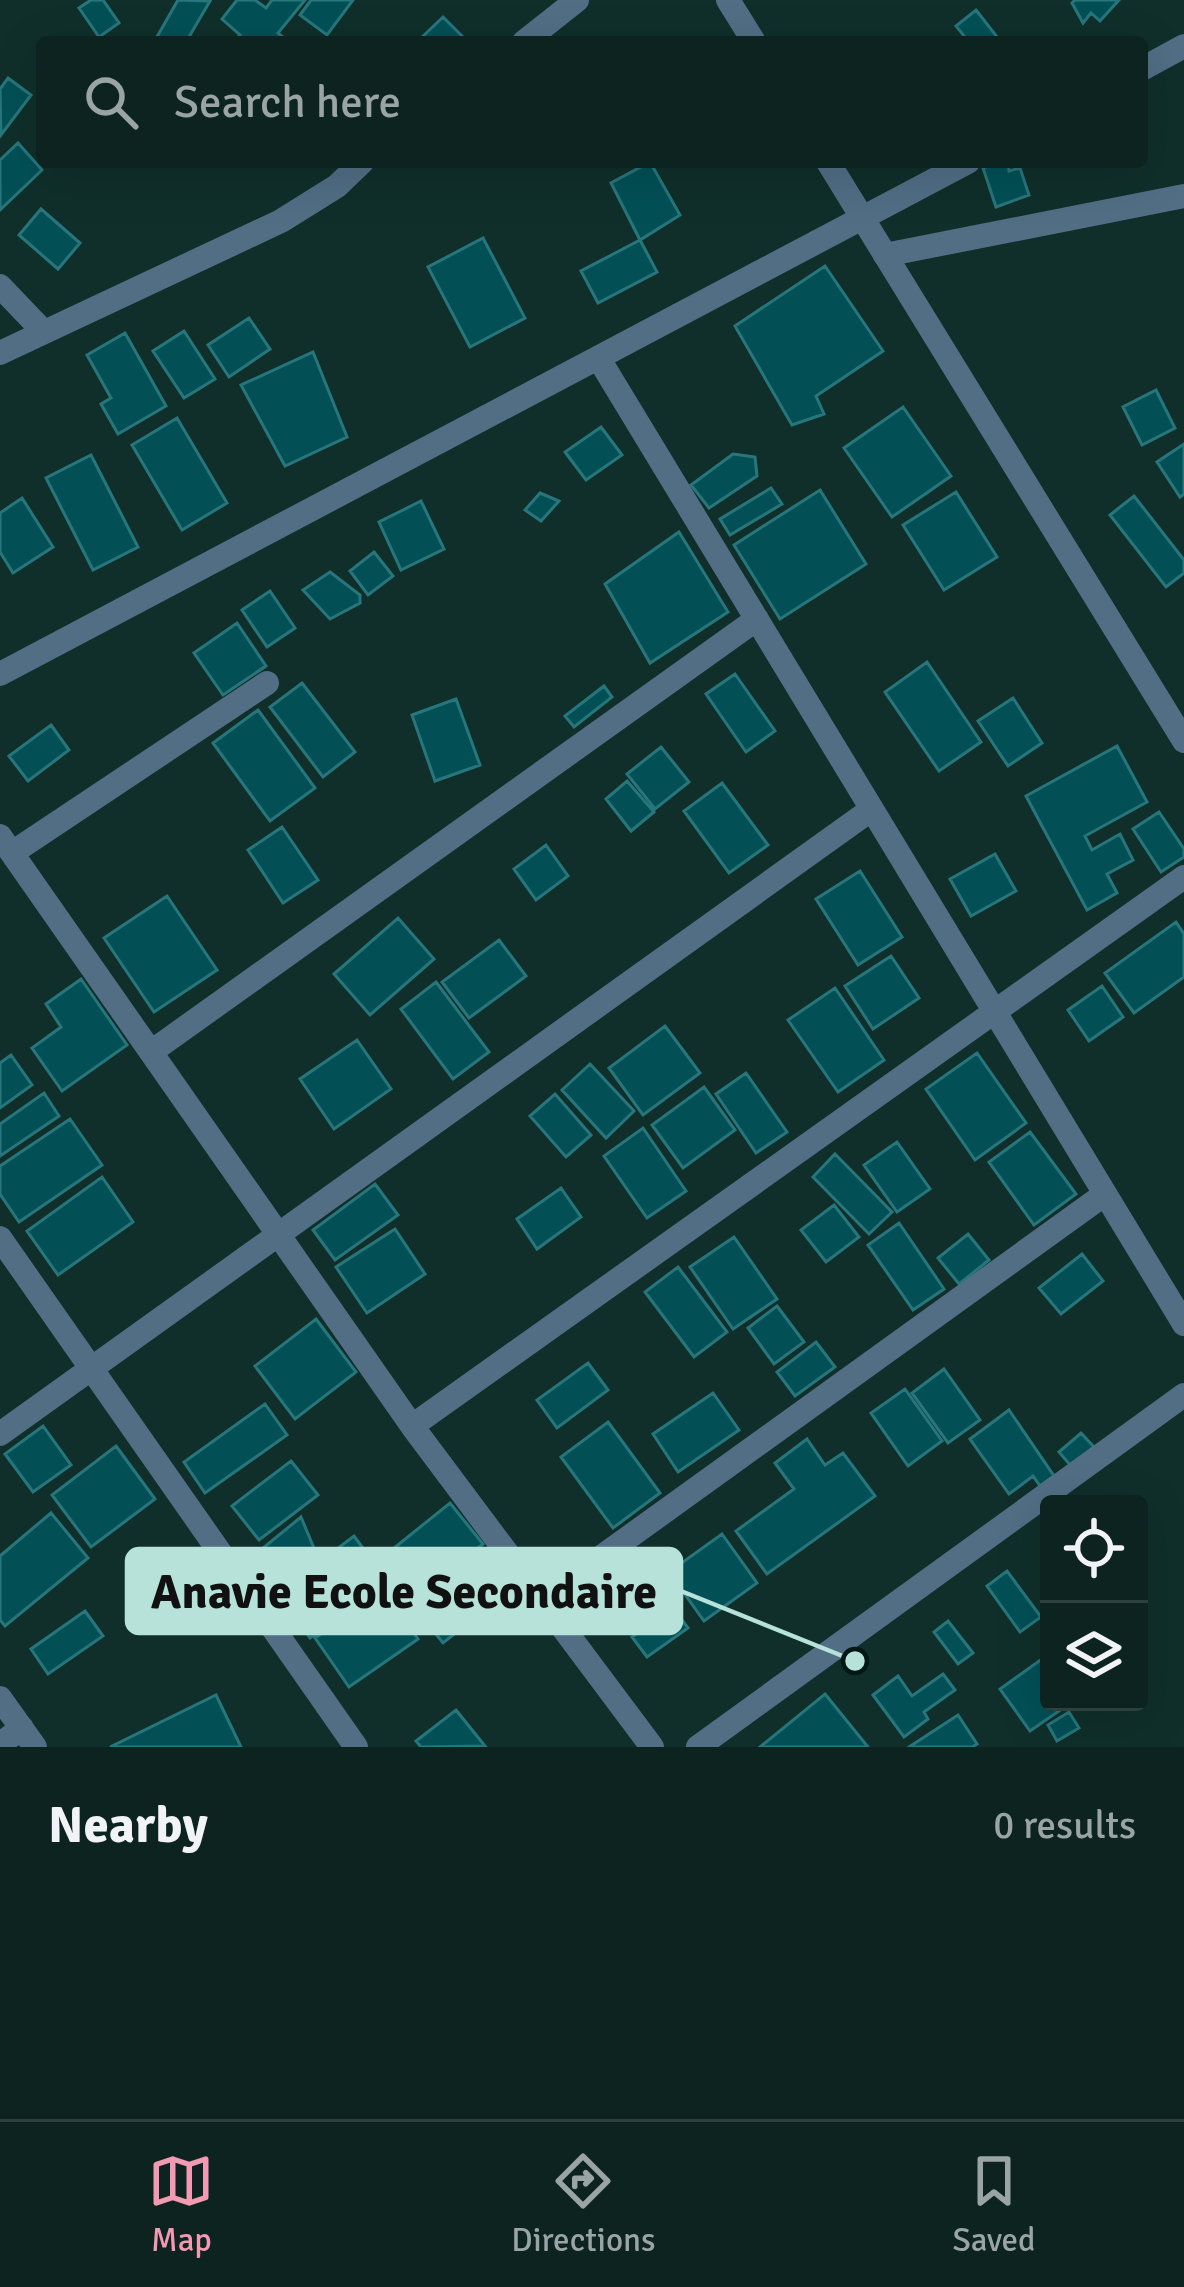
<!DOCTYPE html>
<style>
body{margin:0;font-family:Signika,sans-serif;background:#152b29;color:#f1f3f6}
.controls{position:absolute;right:36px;bottom:36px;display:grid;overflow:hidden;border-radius:12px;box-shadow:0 12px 48px #0002}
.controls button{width:108px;height:108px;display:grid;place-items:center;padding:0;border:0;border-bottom:3px solid #2c403e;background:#0c2320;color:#f1f3f6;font:60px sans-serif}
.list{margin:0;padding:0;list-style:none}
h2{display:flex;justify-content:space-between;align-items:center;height:156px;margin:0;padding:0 48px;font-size:51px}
h2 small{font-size:39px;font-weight:400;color:#9aa4a5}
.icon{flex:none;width:66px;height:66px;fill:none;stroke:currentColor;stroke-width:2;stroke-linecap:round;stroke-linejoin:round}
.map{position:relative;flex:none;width:1184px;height:1747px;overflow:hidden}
.search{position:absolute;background:#0c2320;box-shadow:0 12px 48px #0002;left:36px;right:36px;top:36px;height:132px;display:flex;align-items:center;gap:30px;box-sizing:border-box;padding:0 42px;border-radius:12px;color:#9aa4a5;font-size:45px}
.sheet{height:372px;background:#0c2320}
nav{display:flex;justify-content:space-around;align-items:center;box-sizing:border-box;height:168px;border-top:3px solid #2c403e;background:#0c2320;font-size:33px;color:#9aa4a5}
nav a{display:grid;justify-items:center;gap:6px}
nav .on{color:#f19ab1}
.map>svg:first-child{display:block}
.building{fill:#025056;stroke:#27767c;stroke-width:3}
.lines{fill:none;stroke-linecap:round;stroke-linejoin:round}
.minor{stroke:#516e85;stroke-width:24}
.tertiary{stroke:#516e85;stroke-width:24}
.leader{fill:none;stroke:#b6e2da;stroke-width:4.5}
.callout-dot{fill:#b6e2da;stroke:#001713;stroke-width:4.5}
.callout{fill:#b6e2da;stroke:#b6e2da;stroke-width:4.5}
.callout-label{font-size:48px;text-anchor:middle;font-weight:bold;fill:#111}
</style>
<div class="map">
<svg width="1184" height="1747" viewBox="0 0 1184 1747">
<rect width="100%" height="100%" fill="#102f2a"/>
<path class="building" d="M 91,0 L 103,0 L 119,23 L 99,37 L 79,8 Z
M 178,0 L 210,1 L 186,42 L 154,42 Z
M 237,0 L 255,0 L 266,8 L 272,0 L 305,0 L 278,33 L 289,42 L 234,42 L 240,35 L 222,19 Z
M 311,0 L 353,0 L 327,35 L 300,15 Z
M 1075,0 L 1119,0 L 1100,21 L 1091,13 L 1083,23 L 1072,3 Z
M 976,10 L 1001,42 L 969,42 L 956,26 Z
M 443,17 L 468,42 L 417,42 Z
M 8,78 L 31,95 L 1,135 L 0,89 Z
M 18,143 L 42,170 L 0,210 L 0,160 Z
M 650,162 L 680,215 L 640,240 L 611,183 Z
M 999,162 L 1008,162 L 1009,171 L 1020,168 L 1029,195 L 996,207 L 983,168 Z
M 41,209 L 80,243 L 58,269 L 19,235 Z
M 483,238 L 525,318 L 470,347 L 428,267 Z
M 640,240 L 657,272 L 598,303 L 581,271 Z
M 825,266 L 883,351 L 816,396 L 824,414 L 792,425 L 735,326 Z
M 249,318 L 270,349 L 229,377 L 208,345 Z
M 184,331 L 215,379 L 184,398 L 153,351 Z
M 125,333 L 166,406 L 118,434 L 101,404 L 111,398 L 87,355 Z
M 313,352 L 347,437 L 285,466 L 241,385 Z
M 1156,390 L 1175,428 L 1142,445 L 1123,407 Z
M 903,407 L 951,476 L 892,517 L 844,448 Z
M 177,418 L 227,503 L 182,530 L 132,445 Z
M 601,427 L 622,455 L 586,480 L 565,452 Z
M 1184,444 L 1184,494 L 1180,497 L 1157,462 Z
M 733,454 L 755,457 L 757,476 L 709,508 L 691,485 Z
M 91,455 L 138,547 L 93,570 L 46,478 Z
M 771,488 L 782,504 L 730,535 L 720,519 Z
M 820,490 L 866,564 L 780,619 L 734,545 Z
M 956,492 L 997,557 L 944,590 L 903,525 Z
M 540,493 L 559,501 L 541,521 L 525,510 Z
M 1134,496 L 1184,560 L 1184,573 L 1166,587 L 1110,515 Z
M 22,498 L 53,547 L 13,573 L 0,552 L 0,513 Z
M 421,501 L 444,549 L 401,570 L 379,522 Z
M 679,532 L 728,612 L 650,663 L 605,584 Z
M 374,552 L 393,576 L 368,595 L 350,571 Z
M 330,572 L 360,595 L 360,603 L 330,619 L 303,590 Z
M 270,591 L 295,628 L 267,647 L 242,610 Z
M 237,623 L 266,666 L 223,695 L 194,653 Z
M 927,662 L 981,742 L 939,771 L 885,692 Z
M 735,674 L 775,731 L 746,752 L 706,694 Z
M 302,683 L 355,752 L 323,777 L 270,707 Z
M 604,686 L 612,697 L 574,727 L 565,716 Z
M 1013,698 L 1042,743 L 1008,766 L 978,721 Z
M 456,699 L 480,765 L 435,781 L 412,715 Z
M 258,710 L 315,788 L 270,821 L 213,743 Z
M 51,725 L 69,750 L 28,781 L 9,756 Z
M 1117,746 L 1147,802 L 1085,836 L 1092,850 L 1120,834 L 1133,860 L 1107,874 L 1117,893 L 1087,910 L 1026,796 Z
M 661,747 L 689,782 L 655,809 L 627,774 Z
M 627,781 L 654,812 L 631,831 L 606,799 Z
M 722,783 L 768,845 L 729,873 L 684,811 Z
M 1159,812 L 1184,849 L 1184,857 L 1161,872 L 1133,829 Z
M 282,827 L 318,880 L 283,903 L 248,850 Z
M 546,845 L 568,876 L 536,900 L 514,869 Z
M 995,854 L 1016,891 L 971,916 L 950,879 Z
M 860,871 L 902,937 L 858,965 L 816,899 Z
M 167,896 L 217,970 L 154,1012 L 104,938 Z
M 398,918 L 434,959 L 370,1015 L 334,974 Z
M 1176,922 L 1184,934 L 1184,977 L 1134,1013 L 1105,973 Z
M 499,940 L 526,976 L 469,1018 L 442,982 Z
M 891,956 L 919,998 L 873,1029 L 845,986 Z
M 81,979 L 127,1045 L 62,1091 L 32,1048 L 61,1027 L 46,1004 Z
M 436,982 L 489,1052 L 453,1079 L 401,1009 Z
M 1102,986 L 1123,1017 L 1089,1041 L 1068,1010 Z
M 835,988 L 884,1060 L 838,1092 L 788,1020 Z
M 665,1026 L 700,1073 L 643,1115 L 609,1068 Z
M 357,1040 L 391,1089 L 334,1129 L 300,1079 Z
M 977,1053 L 1026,1123 L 975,1160 L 926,1089 Z
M 11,1055 L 32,1085 L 0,1108 L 0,1063 Z
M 590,1064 L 634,1111 L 606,1138 L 562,1090 Z
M 746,1073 L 787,1132 L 756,1153 L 716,1094 Z
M 704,1087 L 735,1130 L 683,1168 L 652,1125 Z
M 44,1093 L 59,1116 L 0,1156 L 0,1124 Z
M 555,1094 L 591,1135 L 566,1157 L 530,1116 Z
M 70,1119 L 102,1165 L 19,1222 L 0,1194 L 0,1166 Z
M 643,1128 L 686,1191 L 647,1218 L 604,1156 Z
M 1030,1132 L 1076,1194 L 1034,1225 L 989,1162 Z
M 897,1142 L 930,1189 L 897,1212 L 864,1165 Z
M 835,1154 L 892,1212 L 869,1234 L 813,1177 Z
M 102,1177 L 133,1222 L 58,1275 L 27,1231 Z
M 375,1184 L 398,1215 L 335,1260 L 313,1230 Z
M 561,1188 L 581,1217 L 537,1249 L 517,1219 Z
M 834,1205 L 859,1237 L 826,1262 L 801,1230 Z
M 899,1223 L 944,1289 L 913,1310 L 868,1245 Z
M 395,1229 L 425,1274 L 367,1313 L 336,1267 Z
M 968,1234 L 989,1260 L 959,1284 L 938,1258 Z
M 734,1237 L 777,1299 L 733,1329 L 690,1267 Z
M 1082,1254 L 1103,1281 L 1061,1314 L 1039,1288 Z
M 678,1267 L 727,1332 L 694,1357 L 645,1292 Z
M 777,1306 L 804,1342 L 774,1364 L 748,1328 Z
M 316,1319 L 356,1372 L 295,1419 L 255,1366 Z
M 816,1342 L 835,1367 L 795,1396 L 777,1372 Z
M 588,1363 L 608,1390 L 557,1428 L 537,1400 Z
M 944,1369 L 980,1420 L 948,1443 L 912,1393 Z
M 905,1389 L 942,1441 L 908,1466 L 871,1413 Z
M 713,1393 L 739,1430 L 678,1472 L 653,1434 Z
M 265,1404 L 287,1435 L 205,1493 L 184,1462 Z
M 1009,1410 L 1054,1476 L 1040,1486 L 1033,1476 L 1009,1494 L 970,1439 Z
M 608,1422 L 660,1493 L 613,1528 L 561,1457 Z
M 43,1426 L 71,1465 L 33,1492 L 5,1454 Z
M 1081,1433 L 1094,1447 L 1071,1466 L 1059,1452 Z
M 807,1439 L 825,1465 L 843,1453 L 875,1496 L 767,1574 L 736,1531 L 794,1489 L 775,1463 Z
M 116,1446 L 155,1499 L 91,1547 L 52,1495 Z
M 291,1461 L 318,1495 L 259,1540 L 232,1506 Z
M 450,1503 L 483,1544 L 411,1602 L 378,1561 Z
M 51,1513 L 88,1558 L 5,1626 L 0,1620 L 0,1556 Z
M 301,1517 L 316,1553 L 280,1582 L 257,1553 Z
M 722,1534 L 757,1583 L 704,1621 L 669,1572 Z
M 354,1536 L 387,1581 L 310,1638 L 278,1593 Z
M 472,1562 L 501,1597 L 443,1643 L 415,1608 Z
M 1007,1571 L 1041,1617 L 1020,1632 L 987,1586 Z
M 384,1590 L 418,1639 L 349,1687 L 315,1638 Z
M 673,1608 L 688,1628 L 647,1657 L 632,1637 Z
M 85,1611 L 103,1636 L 48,1674 L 31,1649 Z
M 948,1621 L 973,1653 L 958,1664 L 934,1632 Z
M 1049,1654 L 1049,1702 L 1072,1702 L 1030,1731 L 1000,1689 Z
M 943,1674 L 955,1690 L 924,1712 L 928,1719 L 904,1737 L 873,1695 L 898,1676 L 912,1696 Z
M 825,1694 L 868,1747 L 760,1747 Z
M 216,1695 L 241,1747 L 110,1747 Z
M 456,1710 L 485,1746 L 421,1747 L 416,1741 Z
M 1069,1712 L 1079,1728 L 1057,1741 L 1048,1725 Z
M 958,1715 L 977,1744 L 972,1747 L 909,1747 Z"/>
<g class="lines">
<path class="minor" d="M 524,42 L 577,0
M 1142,69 L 1184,46
M 885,255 L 1184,196
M 0,286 L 42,330
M 0,353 L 281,221 L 337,186 L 362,162
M 599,359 L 1184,1324
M 0,674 L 968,162
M 0,836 L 412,1426 L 652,1747
M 12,853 L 267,683
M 151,1052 L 757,619
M 0,1238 L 356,1747
M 412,1426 L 1184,877
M 0,1434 L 872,809
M 543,1599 L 1105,1194
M 0,1698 L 35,1747
M 0,1744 L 22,1728
M 698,1747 L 1184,1395"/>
<path class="tertiary" d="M 728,0 L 754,42
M 828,162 L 1184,741"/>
</g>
<path class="leader" d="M855 1661L681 1591"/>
<circle class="callout-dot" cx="855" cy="1661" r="12"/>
<rect class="callout" x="127" y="1549" width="554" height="84" rx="12"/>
<g class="callout-label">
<text x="404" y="1608">Anavie Ecole Secondaire</text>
</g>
</svg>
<div class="controls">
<button><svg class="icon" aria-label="locate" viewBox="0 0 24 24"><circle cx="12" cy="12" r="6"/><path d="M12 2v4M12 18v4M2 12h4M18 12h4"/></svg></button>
<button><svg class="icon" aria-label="layers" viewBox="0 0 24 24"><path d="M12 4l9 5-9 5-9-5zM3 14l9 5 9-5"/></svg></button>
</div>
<div class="search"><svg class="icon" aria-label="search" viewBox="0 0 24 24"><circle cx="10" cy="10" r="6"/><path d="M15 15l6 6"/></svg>Search here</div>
</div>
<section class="sheet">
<h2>Nearby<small>0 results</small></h2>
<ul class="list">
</ul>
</section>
<nav>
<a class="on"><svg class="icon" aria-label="map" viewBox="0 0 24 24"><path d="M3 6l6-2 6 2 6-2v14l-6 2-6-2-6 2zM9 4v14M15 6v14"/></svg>Map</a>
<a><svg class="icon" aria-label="directions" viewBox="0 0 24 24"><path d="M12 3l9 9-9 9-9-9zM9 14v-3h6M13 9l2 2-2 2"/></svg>Directions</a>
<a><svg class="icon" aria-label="saved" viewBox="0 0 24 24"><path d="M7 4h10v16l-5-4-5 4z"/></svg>Saved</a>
</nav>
